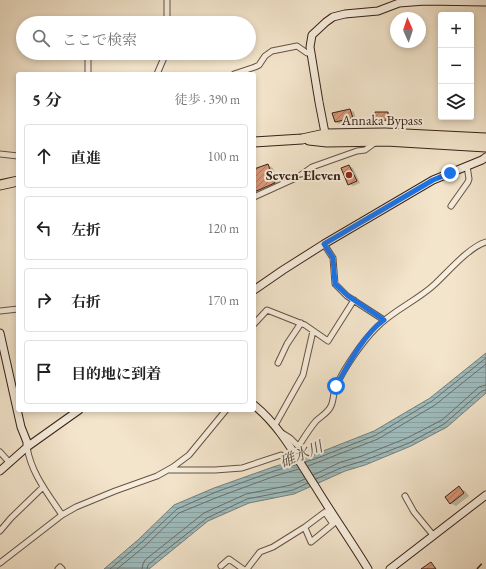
<!DOCTYPE html>
<html lang="ja">
<meta charset="utf-8">
<style>
body{margin:0;font-family:"EB Garamond","Noto Serif JP",serif;background:#f2f2f2;color:#222}
.controls{position:absolute;right:12px;top:12px;display:grid;overflow:hidden;border-radius:4px;box-shadow:0 2px 6px #0003}
.controls button{width:36px;height:36px;display:grid;place-items:center;padding:0;border:0;border-bottom:1px solid #e0e0e0;background:#fff;color:#222;font:20px sans-serif}
.compass{position:absolute;left:390px;top:12px;width:36px;height:36px;border-radius:50%;background:#fff;box-shadow:0 2px 6px #0003;rotate:357deg}
.stop{position:absolute;width:12px;height:12px;margin:-9px;border:3px solid #1a73e8;border-radius:50%;background:#fff}
.stop.end{background:#1a73e8;border-color:#fff;box-shadow:0 1px 4px #0008}
.list{margin:0;padding:0;list-style:none}
h2{display:flex;justify-content:space-between;align-items:center;height:52px;margin:0;padding:0 16px;font-size:17px}
h2 small{font-size:13px;font-weight:400;color:#767676}
.list li{display:grid;grid-template-columns:26px 1fr auto;gap:12px;align-items:center;box-sizing:border-box;height:64px;margin:0 8px 8px;padding:0 8px;border:1px solid #e0e0e0;border-radius:4px}
.list b{display:block;font-size:15px;white-space:nowrap}
.list em{font-size:13px;font-style:normal;color:#767676}
.icon{flex:none;width:22px;height:22px;fill:none;stroke:currentColor;stroke-width:2;stroke-linecap:round;stroke-linejoin:round}
.map{position:relative;flex:none;width:486px;height:569px;overflow:hidden}
.search{position:absolute;background:#fff;box-shadow:0 2px 6px #0003;left:16px;top:16px;width:240px;height:44px;display:flex;align-items:center;gap:10px;box-sizing:border-box;padding:0 14px;border-radius:22px;color:#767676;font-size:15px}
.panel{position:absolute;background:#fff;box-shadow:0 2px 6px #0003;left:16px;top:72px;width:240px;height:340px;border-radius:4px}
.map>svg:first-child{display:block}
.water{fill:url(#water-rules);stroke:#757f7c}
.shadow{fill:#0003}
.lines{fill:none;stroke-linecap:round;stroke-linejoin:round}
.shore{stroke:#6a6f6b;stroke-width:1}
.building{fill:url(#building-hatch);stroke:#372117}
.street-casing{stroke:#665244;stroke-width:7}
.secondary-casing{stroke:#372117;stroke-width:9}
.highway-casing{stroke:#372117;stroke-width:11}
.street{stroke:#f7eede;stroke-width:5}
.secondary{stroke:#f7eede;stroke-width:7}
.highway{stroke:#f3e5cc;stroke-width:9}
.rail{stroke:#372117;stroke-width:1.5;stroke-dasharray:7 7;stroke-linecap:butt}
.route{stroke:#1a73e8;stroke-width:5}
.poi-dot{fill:#8f2418;stroke:#f7eede;stroke-width:1.5}
.labels{text-anchor:middle;dominant-baseline:central;stroke-width:4;stroke-linejoin:round;paint-order:stroke}
.street-label{font-size:14px;fill:#372117;stroke:#f7eede}
.poi-label{font-size:14px;font-weight:bold;fill:#372117;stroke:#f7eede;text-anchor:end}
.water-label{font-size:15px;font-style:italic;fill:#565049;stroke:#f7eede}
</style>
<div class="map">
<svg width="486" height="569" viewBox="0 0 486 569">
<defs>
<pattern id="water-rules" width="6" height="5" patternUnits="userSpaceOnUse"><rect width="6" height="5" fill="#9ebdbf"/><path d="M0 2.5h6" fill="none" stroke="#89a2a3"/></pattern>
<pattern id="building-hatch" width="6" height="6" patternUnits="userSpaceOnUse"><rect width="6" height="6" fill="#d9987a"/><path d="M-1 1l2-2M0 6l6-6M5 7l2-2" fill="none" stroke="#b17c63"/></pattern>
</defs>
<rect width="100%" height="100%" fill="#f3e5cc"/>
<filter id="stains"><feTurbulence type="fractalNoise" baseFrequency=".005" numOctaves="4"/><feColorMatrix values="0 0 0 0 .2 0 0 0 0 .09 0 0 0 0 .02 0 0 0 .5 -.17"/></filter>
<radialGradient id="worn" r=".72"><stop offset=".6" stop-color="#630" stop-opacity="0"/><stop offset="1" stop-color="#630" stop-opacity=".3"/></radialGradient>
<path class="water" d="M 486,353 L 486,393 L 447,427 L 411,446 L 365,465 L 345,471 L 294,494 L 249,503 L 208,521 L 149,569 L 104,569 L 139,539 L 174,505 L 214,488 L 273,467 L 313,455 L 374,431 L 430,398 Z"/>
<path class="shadow" d="M 350,110 L 354,112 L 356,120 L 339,124 L 335,122 L 333,114 Z
M 387,113 L 390,114 L 390,121 L 378,121 L 376,120 Z
M 268,165 L 273,168 L 280,186 L 254,197 L 254,170 Z
M 349,166 L 353,168 L 360,183 L 353,186 L 349,184 Z
M 459,488 L 465,491 L 469,496 L 456,506 L 450,503 Z"/>
<g class="lines">
<path class="shore" d="M 305,462 L 315,459 L 376,435 L 432,401 L 486,358
M 308,466 L 378,439 L 435,405 L 486,364
M 313,475 L 341,462 L 362,456 L 407,438 L 442,420 L 479,387 L 482,386 L 486,385
M 316,479 L 343,467 L 363,461 L 409,443 L 444,424 L 482,391 L 486,390
M 110,569 L 142,542 L 177,509 L 216,492 L 274,471 L 296,465
M 117,569 L 145,546 L 179,513 L 218,497 L 275,476 L 299,469
M 142,569 L 143,564 L 145,560 L 204,513 L 246,494 L 291,485 L 305,479
M 147,569 L 148,565 L 160,555 L 207,518 L 247,499 L 293,490 L 308,483"/>
</g>
<path class="building" d="M 350,109 L 353,118 L 335,122 L 332,113 Z
M 375,112 L 388,112 L 388,120 L 375,121 Z
M 268,164 L 275,183 L 254,192 L 254,169 Z
M 349,165 L 357,181 L 348,185 L 341,168 Z
M 459,486 L 464,493 L 450,504 L 445,497 Z
M 431,562 L 436,569 L 421,569 Z"/>
<g class="lines">
<g class="street-casing">
<path id="street" d="M 167,23 L 167,0
M 88,56 L 88,74
M 157,74 L 166,53
M 234,74 L 255,67 L 259,65 L 265,56 L 272,51 L 297,46 L 307,53 L 311,52
M 0,154 L 18,156
M 254,197 L 298,177 L 312,167 L 357,151 L 365,150 L 376,142
M 451,206 L 468,182 L 469,179 L 467,166
M 324,244 L 333,258 L 335,284 L 347,296 L 384,320
M 0,311 L 18,309
M 254,324 L 267,310 L 305,325 L 328,341 L 354,300
M 278,363 L 287,344 L 301,323
M 275,425 L 303,375 L 313,331
M 282,433 L 290,438 L 297,445 L 300,444 C 305,436 310,428 316,421 C 321,416 328,413 331,406 C 334,400 333,392 336,386 C 345,367 362,342 376,328 C 393,310 417,301 435,284 C 448,272 469,247 486,242
M 27,447 C 31,473 48,494 62,515
M 0,452 L 9,462
M 168,470 L 215,470 L 242,468 L 281,455
M 405,496 L 414,512 L 433,535
M 305,528 L 311,542 L 333,524
M 0,531 L 11,518 L 43,487
M 0,563 L 62,515 L 76,507 L 115,491 L 157,476 L 173,467 L 189,455 L 226,410
M 221,566 L 229,559 L 243,569
M 58,569 L 60,567 L 62,569
M 247,569 L 260,552 L 273,547 L 305,527 L 325,512 L 333,524 L 337,521"/>
</g>
<g class="secondary-casing">
<path id="secondary" d="M 326,138 L 319,102 L 310,47 L 312,35 L 326,22 L 333,17 L 345,14 L 378,11 L 399,3 L 425,1 L 486,2
M 254,290 L 283,270 L 324,244 L 433,180 L 482,160 L 486,157
M 0,333 L 21,427 L 27,442 L 27,447
M 254,405 C 281,427 296,457 315,486 C 332,514 351,541 368,569
M 0,471 L 27,447 L 79,410
M 390,569 L 486,495"/>
</g>
<g class="highway-casing">
<path id="highway" d="M 309,140 L 327,142 L 386,141 L 486,147
M 254,142 L 302,139 L 325,134 L 385,133 L 486,138
M 0,185 L 18,181"/>
</g>
<use href="#street" class="street"/>
<use href="#secondary" class="secondary"/>
<use href="#highway" class="highway"/>
<path class="rail" d="M 477,569 L 486,559"/>
</g>
<g class="lines">
<path class="route" d="M 336,386 C 348,365 364,334 384,320 L 348,296 L 335,284 L 333,258 L 324,244 L 433,180 L 450,173"/>
</g>
<circle class="poi-dot" cx="349" cy="175" r="4"/>
<g class="labels">
<g class="street-label">
<text x="382" y="120">Annaka Bypass</text>
</g>
<g class="poi-label">
<text x="341" y="175">Seven-Eleven</text>
</g>
<g class="water-label">
<text transform="translate(301 454) rotate(-23)">碓氷川</text>
</g>
</g>
<rect width="100%" height="100%" filter="url(#stains)"/>
<rect width="100%" height="100%" fill="url(#worn)"/>
</svg>
<div class="controls">
<button>+</button>
<button>−</button>
<button><svg class="icon" aria-label="layers" viewBox="0 0 24 24"><path d="M12 4l9 5-9 5-9-5zM3 14l9 5 9-5"/></svg></button>
</div>
<svg class="compass" viewBox="-18 -18 36 36"><path d="M0-13l5 13h-10z" fill="#e53935"/><path d="M0 13l5-13h-10z" fill="#767676"/></svg>
<div class="stop" style="left:336px;top:386px"></div>
<div class="stop end" style="left:450px;top:173px"></div>
<div class="search"><svg class="icon" aria-label="search" viewBox="0 0 24 24"><circle cx="10" cy="10" r="6"/><path d="M15 15l6 6"/></svg>ここで検索</div>
<section class="panel">
<h2>5 分<small>徒歩 · 390 m</small></h2>
<ul class="list">
<li><svg class="icon" aria-label="ahead" viewBox="0 0 24 24"><path d="M12 20V5M6 11l6-6 6 6"/></svg><div><b>直進</b></div><em>100 m</em></li>
<li><svg class="icon" aria-label="left" viewBox="0 0 24 24"><path d="M17 20v-9H6M10 6l-5 5 5 5"/></svg><div><b>左折</b></div><em>120 m</em></li>
<li><svg class="icon" aria-label="right" viewBox="0 0 24 24"><path d="M7 20v-9h11M14 6l5 5-5 5"/></svg><div><b>右折</b></div><em>170 m</em></li>
<li><svg class="icon" aria-label="arrive" viewBox="0 0 24 24"><path d="M6 21V4h12l-3 4 3 4H6"/></svg><div><b>目的地に到着</b></div></li>
</ul>
</section>
</div>
